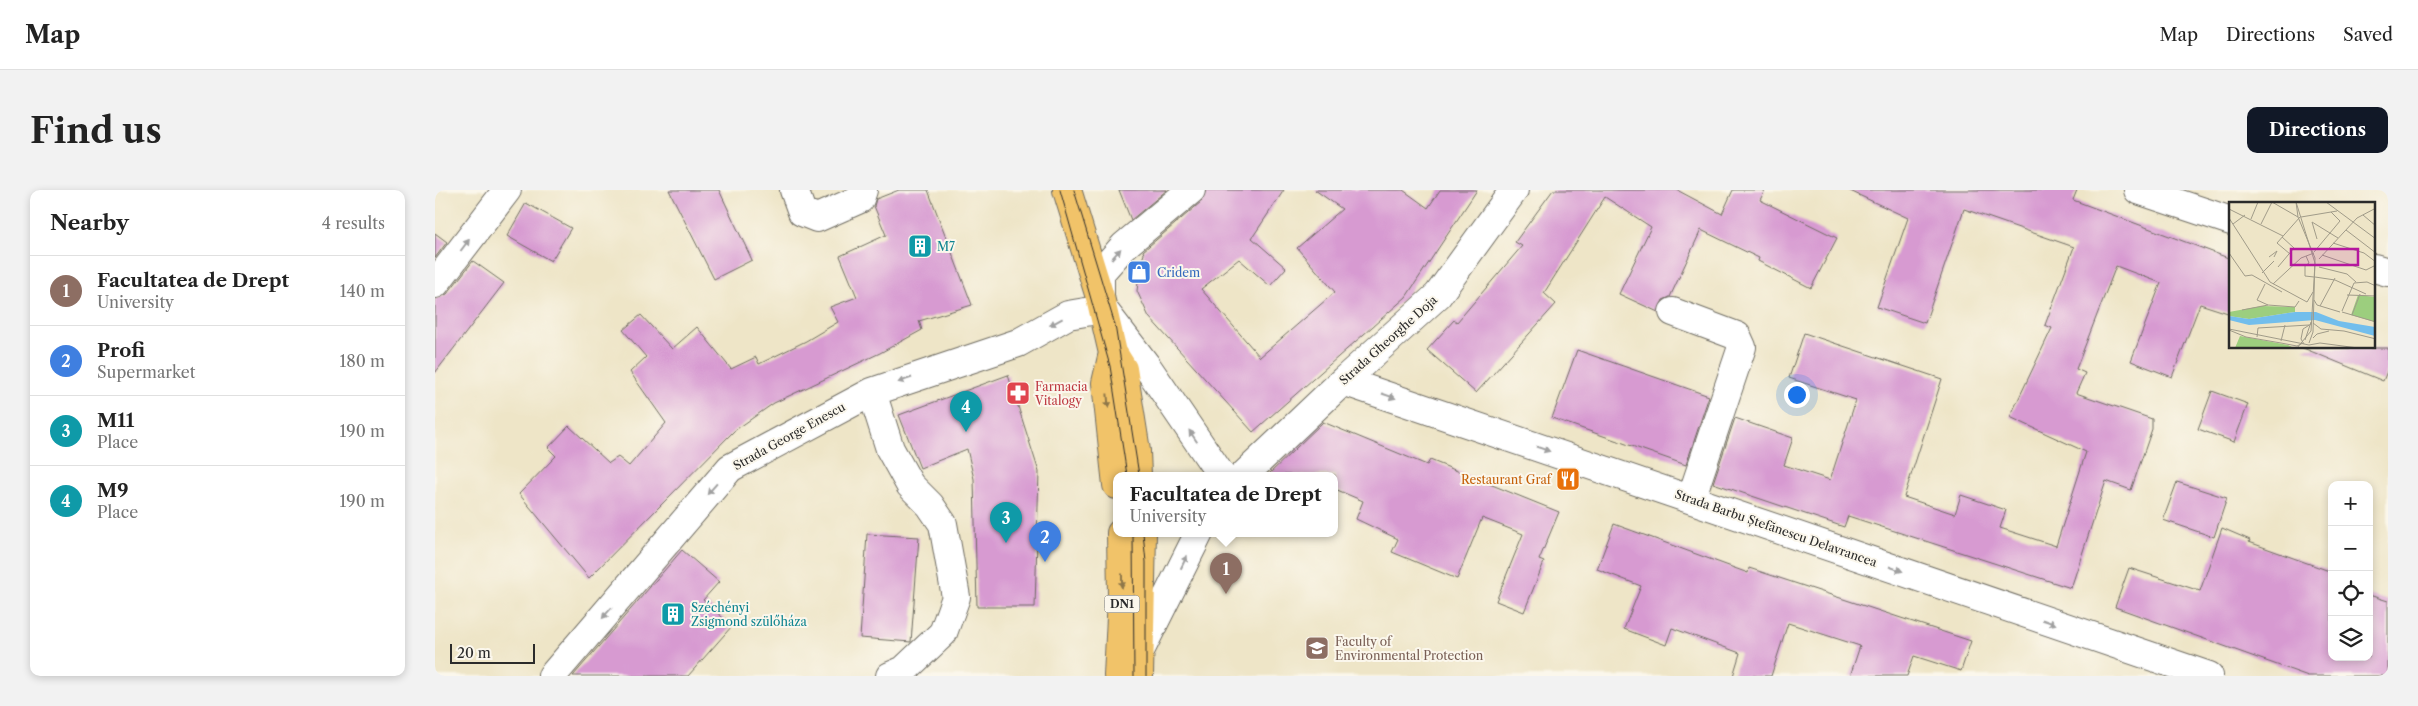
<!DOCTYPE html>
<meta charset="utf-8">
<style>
body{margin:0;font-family:"Libre Caslon Text",serif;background:#f2f2f2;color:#222}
.controls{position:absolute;right:15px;bottom:15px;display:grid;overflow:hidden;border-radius:10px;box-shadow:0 2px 8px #0003}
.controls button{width:45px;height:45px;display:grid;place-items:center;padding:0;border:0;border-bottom:1px solid #e0e0e0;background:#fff;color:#222;font:25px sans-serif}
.scale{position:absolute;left:15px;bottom:12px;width:85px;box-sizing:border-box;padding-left:5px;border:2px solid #2b2b2b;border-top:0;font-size:14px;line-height:18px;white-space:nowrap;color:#2b2b2b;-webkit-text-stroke:4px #fbf7ec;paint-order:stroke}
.you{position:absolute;left:1361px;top:204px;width:18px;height:18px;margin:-12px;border:4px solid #fff;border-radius:50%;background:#1a73e8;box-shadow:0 0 0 8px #1a73e833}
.badge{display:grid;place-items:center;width:32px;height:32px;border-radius:50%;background:#111827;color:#fff;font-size:16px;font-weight:700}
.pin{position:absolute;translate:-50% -41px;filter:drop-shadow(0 1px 2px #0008)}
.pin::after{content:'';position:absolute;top:26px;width:18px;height:15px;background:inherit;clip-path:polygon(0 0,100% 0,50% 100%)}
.popup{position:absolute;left:678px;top:282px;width:225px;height:65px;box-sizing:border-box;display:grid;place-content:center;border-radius:10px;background:#fff;filter:drop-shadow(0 1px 4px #0005);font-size:16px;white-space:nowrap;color:#767676}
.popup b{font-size:19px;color:#222}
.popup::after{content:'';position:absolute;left:50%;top:100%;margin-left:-10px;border:10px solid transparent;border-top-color:#fff}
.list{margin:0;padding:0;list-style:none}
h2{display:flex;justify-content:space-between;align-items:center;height:65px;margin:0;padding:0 20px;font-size:21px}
h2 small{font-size:16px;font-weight:400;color:#767676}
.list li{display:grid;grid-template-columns:32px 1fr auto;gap:15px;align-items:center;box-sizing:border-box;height:70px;padding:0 20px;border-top:1px solid #e0e0e0}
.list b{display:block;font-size:19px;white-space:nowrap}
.list p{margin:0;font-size:16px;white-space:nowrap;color:#767676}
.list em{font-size:16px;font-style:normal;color:#767676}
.icon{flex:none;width:28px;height:28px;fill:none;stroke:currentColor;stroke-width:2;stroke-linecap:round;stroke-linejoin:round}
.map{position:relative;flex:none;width:1953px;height:486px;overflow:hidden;border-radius:10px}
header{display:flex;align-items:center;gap:30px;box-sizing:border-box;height:70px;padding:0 25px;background:#fff;border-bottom:1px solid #e0e0e0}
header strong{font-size:24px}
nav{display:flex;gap:28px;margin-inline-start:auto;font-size:18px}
.intro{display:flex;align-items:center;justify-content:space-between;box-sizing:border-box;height:120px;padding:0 30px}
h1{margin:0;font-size:35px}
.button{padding:12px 22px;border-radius:10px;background:#111827;color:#fff;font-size:18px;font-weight:700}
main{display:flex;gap:30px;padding:0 30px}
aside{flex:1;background:#fff;border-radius:10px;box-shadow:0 2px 8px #0003}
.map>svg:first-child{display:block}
.building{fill:#d79ad1}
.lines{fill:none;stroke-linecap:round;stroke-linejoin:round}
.minor-casing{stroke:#6f6c62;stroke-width:30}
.major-casing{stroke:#6f6c62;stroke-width:30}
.minor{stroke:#fff;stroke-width:28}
.major{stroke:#f1c369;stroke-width:28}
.tram{stroke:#2b2b2b;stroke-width:1}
.oneway{fill:#a0a0a0}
.oneway2{fill:#8e774a}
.labels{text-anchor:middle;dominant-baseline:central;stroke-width:4;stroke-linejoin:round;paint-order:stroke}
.shield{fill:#fbf7ec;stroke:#696865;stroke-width:1}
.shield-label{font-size:11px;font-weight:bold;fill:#2b2b2b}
.culture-label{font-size:12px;fill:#0d838f;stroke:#fbf7ec;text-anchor:start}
.shop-label{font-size:12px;fill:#366cbe;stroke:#fbf7ec;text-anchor:start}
.street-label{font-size:12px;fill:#2b2b2b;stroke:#fbf7ec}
.health-label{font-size:12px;fill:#be3a42;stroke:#fbf7ec;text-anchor:start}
.food-label{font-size:12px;fill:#c56008;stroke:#fbf7ec;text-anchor:end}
.education-label{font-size:12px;fill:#785e54;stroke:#fbf7ec;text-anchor:start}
.inset-road{fill:none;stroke:#a09b89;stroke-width:1}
.view{fill:#b5179e;fill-opacity:0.15;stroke:#b5179e;stroke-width:2.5}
.inset-edge{fill:none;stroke:#2b2b2b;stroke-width:2.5}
</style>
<header>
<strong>Map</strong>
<nav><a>Map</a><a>Directions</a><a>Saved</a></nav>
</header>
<div class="intro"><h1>Find us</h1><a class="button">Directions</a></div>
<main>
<aside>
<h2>Nearby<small>4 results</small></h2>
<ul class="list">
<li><span class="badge" style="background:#8d6e63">1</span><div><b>Facultatea de Drept</b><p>University</p></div><em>140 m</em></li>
<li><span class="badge" style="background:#3f7fe0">2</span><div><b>Profi</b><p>Supermarket</p></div><em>180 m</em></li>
<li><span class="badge" style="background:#0f9aa8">3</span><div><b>M11</b><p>Place</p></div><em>190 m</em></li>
<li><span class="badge" style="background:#0f9aa8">4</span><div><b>M9</b><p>Place</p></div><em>190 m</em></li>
</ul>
</aside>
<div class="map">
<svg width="1953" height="486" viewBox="0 0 1953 486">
<rect width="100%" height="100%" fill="#fbf7ec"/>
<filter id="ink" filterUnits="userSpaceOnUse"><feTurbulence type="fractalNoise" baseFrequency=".02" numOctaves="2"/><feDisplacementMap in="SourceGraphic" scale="10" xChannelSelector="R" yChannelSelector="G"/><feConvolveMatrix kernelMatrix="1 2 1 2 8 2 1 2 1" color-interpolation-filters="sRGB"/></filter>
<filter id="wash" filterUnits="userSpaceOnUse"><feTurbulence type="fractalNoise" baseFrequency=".0096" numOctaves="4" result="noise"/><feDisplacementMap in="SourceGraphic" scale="20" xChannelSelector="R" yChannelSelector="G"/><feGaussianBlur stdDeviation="1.12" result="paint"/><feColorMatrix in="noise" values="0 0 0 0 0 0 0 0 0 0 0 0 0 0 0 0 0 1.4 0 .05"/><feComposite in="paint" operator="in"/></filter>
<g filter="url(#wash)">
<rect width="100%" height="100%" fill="#eee5c7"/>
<g id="blocks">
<path class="building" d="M 234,0 L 284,0 L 317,70 L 279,89 Z
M 464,0 L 493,0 L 537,115 L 484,131 L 487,140 L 445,163 L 339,213 L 299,241 L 154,388 L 84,304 L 121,266 L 113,258 L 134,236 L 174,273 L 183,267 L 194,276 L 231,233 L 195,182 L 211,167 L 188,140 L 206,125 L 237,159 L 262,137 L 296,179 L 321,167 L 324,174 L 371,151 L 403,132 L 395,117 L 422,107 L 405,66 L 451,45 L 439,16 L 441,9 Z
M 684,0 L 732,0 L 696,30 Z
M 771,0 L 849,0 L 817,48 L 851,78 L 835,96 L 804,69 L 766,99 L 825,167 L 900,102 L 862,58 L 907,19 L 880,0 L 968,0 L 993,18 L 1005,0 L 1042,0 L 971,107 L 818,242 L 714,127 L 702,101 L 705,76 L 709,64 L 708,61 L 766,12 Z
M 1118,0 L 1242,0 L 1287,24 L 1298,0 L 1330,0 L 1325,10 L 1402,48 L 1376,98 L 1323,71 L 1324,68 L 1266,40 L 1235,107 L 1228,110 L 1223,122 L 1184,104 L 1216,37 L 1170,7 L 1109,103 L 1121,114 L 1041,203 L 992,160 L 1019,130 L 1022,132 L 1087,56 L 1080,52 Z
M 1413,0 L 1642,0 L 1638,10 L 1796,69 L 1796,124 L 1765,114 L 1737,187 L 1696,171 L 1726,93 L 1681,76 L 1641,179 L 1650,183 L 1641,203 L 1717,229 L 1717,239 L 1696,300 L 1671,291 L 1636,398 L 1413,326 L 1409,337 L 1278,293 L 1300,228 L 1358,248 L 1349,275 L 1395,290 L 1421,210 L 1354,188 L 1369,143 L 1507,189 L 1469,307 L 1520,324 L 1526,305 L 1571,320 L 1565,338 L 1621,356 L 1651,262 L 1575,227 L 1617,138 L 1610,135 L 1639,57 L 1529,19 L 1490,133 L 1442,117 L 1473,28 Z
M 91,13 L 136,38 L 116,71 L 72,46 Z
M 0,43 L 12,52 L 0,68 Z
M 38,71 L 69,93 L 0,183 L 0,109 L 12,104 Z
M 1868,158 L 1953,158 L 1953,179 L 1948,191 Z
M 1142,160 L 1274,206 L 1251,275 L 1117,228 Z
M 573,185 L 604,282 L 600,417 L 542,417 L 539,289 L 532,259 L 485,278 L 464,225 Z
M 1777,201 L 1813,214 L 1799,252 L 1763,239 Z
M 888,232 L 992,275 L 995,270 L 1124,322 L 1104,370 L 1109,372 L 1089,422 L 1061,411 L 1088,344 L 1047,328 L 1022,389 L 957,362 L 963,349 L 921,329 L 928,311 L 900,299 L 900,285 L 833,285 Z
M 1742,292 L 1792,308 L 1779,347 L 1728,330 Z
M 1179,334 L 1313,383 L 1314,378 L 1536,451 L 1526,481 L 1479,466 L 1472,486 L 1415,486 L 1425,456 L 1353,433 L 1336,486 L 1298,486 L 1305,463 L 1237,438 L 1231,455 L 1189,439 L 1206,396 L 1162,379 Z
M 1787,338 L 1815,350 L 1814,352 L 1897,382 L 1897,467 L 1934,467 L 1934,405 L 1953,411 L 1953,486 L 1873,486 L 1680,417 L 1694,378 L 1765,401 Z
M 432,344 L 484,347 L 476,452 L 425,448 Z
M 247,360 L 284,392 L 268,410 L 297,436 L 253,486 L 138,486 Z"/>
</g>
</g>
<g filter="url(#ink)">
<use href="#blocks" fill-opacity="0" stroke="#6f6c62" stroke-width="1"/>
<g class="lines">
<g class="minor-casing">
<path id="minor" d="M 359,0 L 367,22 L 382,28 L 425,9 L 428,0
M 1703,0 L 1796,31
M 1939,78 L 1953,82
M 0,94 L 72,0
M 665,107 L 665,83 L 689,56 L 756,0
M 1238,122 L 1302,146 L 1307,157 L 1256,309
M 908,191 L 1774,486
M 437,202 L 455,259 L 475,295 L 495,315 L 508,334 L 521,407 L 508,443 L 469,480 L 455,486
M 809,285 L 908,191 L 1003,105 L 1079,0
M 704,463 L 764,343
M 117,486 L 295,278 L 437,202 L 583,153 L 633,125 L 668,119 L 711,175 L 786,285"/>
</g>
<g class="major-casing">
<path id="major" d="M 632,0 L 665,107 L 678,163 L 688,179 L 701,261 L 702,285
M 678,163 L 671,193 L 682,295
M 683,486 L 687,407 L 686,343
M 704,486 L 707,343"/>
</g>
<use href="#minor" class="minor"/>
<use href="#major" class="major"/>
<path class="tram" d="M 625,0 L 675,176 L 692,285
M 639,0 L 680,135 L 704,285
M 698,343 L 699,486
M 708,343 L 711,372 L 711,486"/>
</g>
<defs><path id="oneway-solid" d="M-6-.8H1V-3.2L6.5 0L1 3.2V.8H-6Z" transform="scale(1.25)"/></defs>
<g class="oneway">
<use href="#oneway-solid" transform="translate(30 55) rotate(-53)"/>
<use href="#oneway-solid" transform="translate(681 64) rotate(-48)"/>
<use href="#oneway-solid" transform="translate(621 132) rotate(152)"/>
<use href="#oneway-solid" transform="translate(470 190) rotate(161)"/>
<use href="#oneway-solid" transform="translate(954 206) rotate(19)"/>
<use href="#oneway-solid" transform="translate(758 246) rotate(-124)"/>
<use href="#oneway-solid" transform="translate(1108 259) rotate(19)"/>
<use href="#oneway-solid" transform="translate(277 299) rotate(131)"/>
<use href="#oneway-solid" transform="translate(749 372) rotate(-64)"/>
<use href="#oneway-solid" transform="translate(1461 379) rotate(19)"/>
<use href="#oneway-solid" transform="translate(172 423) rotate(131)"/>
<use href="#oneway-solid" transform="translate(1614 432) rotate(19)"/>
</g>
<g class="oneway2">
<use href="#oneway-solid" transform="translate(673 211) rotate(85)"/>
<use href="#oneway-solid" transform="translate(687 391) rotate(90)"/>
</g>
</g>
<defs>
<g id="building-square" transform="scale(1.25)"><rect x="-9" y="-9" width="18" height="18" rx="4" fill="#0f9aa8" stroke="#fbf7ec"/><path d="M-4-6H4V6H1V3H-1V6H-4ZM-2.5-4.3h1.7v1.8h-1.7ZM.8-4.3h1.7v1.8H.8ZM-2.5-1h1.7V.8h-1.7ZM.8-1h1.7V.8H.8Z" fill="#fff"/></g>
<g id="shop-square" transform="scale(1.25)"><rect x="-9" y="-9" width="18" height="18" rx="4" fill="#3f7fe0" stroke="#fbf7ec"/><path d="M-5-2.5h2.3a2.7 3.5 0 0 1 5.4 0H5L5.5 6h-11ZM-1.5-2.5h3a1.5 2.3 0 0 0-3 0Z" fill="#fff"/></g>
<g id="pharmacy-square" transform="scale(1.25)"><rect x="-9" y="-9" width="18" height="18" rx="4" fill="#e0444e" stroke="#fbf7ec"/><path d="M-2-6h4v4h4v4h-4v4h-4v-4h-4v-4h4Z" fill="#fff"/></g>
<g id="restaurant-square" transform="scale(1.25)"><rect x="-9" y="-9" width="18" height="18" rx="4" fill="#e8710a" stroke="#fbf7ec"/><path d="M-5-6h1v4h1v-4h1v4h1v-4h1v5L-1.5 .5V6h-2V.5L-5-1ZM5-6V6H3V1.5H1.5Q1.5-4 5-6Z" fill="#fff"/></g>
<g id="university-square" transform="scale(1.25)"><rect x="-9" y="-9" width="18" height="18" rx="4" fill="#8d6e63" stroke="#fbf7ec"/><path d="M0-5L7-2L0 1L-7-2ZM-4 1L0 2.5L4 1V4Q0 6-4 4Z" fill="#fff"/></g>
</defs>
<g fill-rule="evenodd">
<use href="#building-square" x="485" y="56"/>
<use href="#shop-square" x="704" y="82"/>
<use href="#pharmacy-square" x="583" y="203"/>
<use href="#restaurant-square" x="1133" y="289"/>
<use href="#building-square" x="238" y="424"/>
<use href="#university-square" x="882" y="458"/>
</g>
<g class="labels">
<rect class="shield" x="669.5" y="405.5" width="35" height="17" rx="4"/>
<g class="shield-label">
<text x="687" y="414">DN1</text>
</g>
<g class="culture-label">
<text x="502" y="56">M7</text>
<text x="256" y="417">Széchényi<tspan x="256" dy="14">Zsigmond szülőháza</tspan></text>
</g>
<g class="shop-label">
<text x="722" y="82">Cridem</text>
</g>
<g class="street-label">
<text transform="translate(953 150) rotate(-42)">Strada Gheorghe Doja</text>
<text transform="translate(354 246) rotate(-29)">Strada George Enescu</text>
<text transform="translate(1341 338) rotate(19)">Strada Barbu Ștefănescu Delavrancea</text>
</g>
<g class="health-label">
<text x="600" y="196">Farmacia<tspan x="600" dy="14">Vitalogy</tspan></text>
</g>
<g class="food-label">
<text x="1116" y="289">Restaurant Graf</text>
</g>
<g class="education-label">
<text x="900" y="451">Faculty of<tspan x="900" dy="14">Environmental Protection</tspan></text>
</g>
</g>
<g transform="translate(1794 12)">
<rect width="146" height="146" fill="#eee5c7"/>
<path d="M 129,93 L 146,95 L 146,120 L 122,113 ZM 33,104 L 66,105 L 66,110 L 20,117 L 0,114 L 0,110 ZM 11,134 L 59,143 L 65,146 L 6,146 Z" fill="#9cce7e"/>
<path d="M 66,110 L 87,110 L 110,119 L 146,125 L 146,134 L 86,118 L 20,123 L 0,118 L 0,114 L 20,117 Z" fill="#72beec"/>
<path class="inset-road" d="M 43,0 L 69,15M 67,0 L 69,15 L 86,56 L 84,130 L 80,141M 67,0 L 86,61 L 82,129 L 68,146M 97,0 L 147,37M 0,7 L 54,34M 134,13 L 147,24M 72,15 L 108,9M 0,16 L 41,80 L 78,100 L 84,90M 22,17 L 29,0M 83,20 L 109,36M 83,20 L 88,37M 4,22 L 16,13M 32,22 L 43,0M 117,28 L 147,51M 104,41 L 135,51 L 147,60M 85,50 L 111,19 L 102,10M 0,51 L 16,74 L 23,73M 61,52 L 48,41 L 71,15M 93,53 L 137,68 L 147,63M 77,54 L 80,61 L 76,64 L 76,74 L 85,75M 40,55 L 48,49 L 45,55M 90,57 L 128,16 L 147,6M 49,65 L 65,46 L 53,35M 90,65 L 118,72 L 127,80M 33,71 L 45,59M 23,73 L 53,90M 86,75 L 106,78 L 137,92M 36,82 L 28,98 L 39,103M 44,82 L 72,56 L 85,51M 118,93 L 147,94M 85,98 L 88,103 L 111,110M 91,104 L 106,76M 13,108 L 39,103 L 66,105 L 70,99M 113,109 L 125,81 L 138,80 L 147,84M 113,110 L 147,120M 123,113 L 131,92M 84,121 L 92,127 L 115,129 L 147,137M 0,127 L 75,142M 0,128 L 17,135 L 52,141 L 68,144 L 74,141M 28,135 L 29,126 L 80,123M 84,136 L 88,132 L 100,129M 76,138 L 82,120M 52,139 L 56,123M 80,143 L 91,141 L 129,146M 80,143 L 75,142 L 72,137 L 74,127 L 82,122"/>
<path class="view" d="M 62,47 L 129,47 L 129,63 L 62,63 Z"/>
<rect width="146" height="146" class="inset-edge"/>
</g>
</svg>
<div class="controls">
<button>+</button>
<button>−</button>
<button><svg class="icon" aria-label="locate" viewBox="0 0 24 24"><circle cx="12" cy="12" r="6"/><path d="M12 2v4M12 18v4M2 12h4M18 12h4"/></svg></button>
<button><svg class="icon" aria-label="layers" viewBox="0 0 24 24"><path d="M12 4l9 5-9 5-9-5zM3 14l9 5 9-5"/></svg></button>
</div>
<div class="scale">20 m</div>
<div class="you"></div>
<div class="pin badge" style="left:791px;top:404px;background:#8d6e63">1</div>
<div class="popup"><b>Facultatea de Drept</b>University</div>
<div class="pin badge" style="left:610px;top:372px;background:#3f7fe0">2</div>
<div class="pin badge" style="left:571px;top:353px;background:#0f9aa8">3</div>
<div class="pin badge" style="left:531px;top:242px;background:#0f9aa8">4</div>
</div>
</main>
